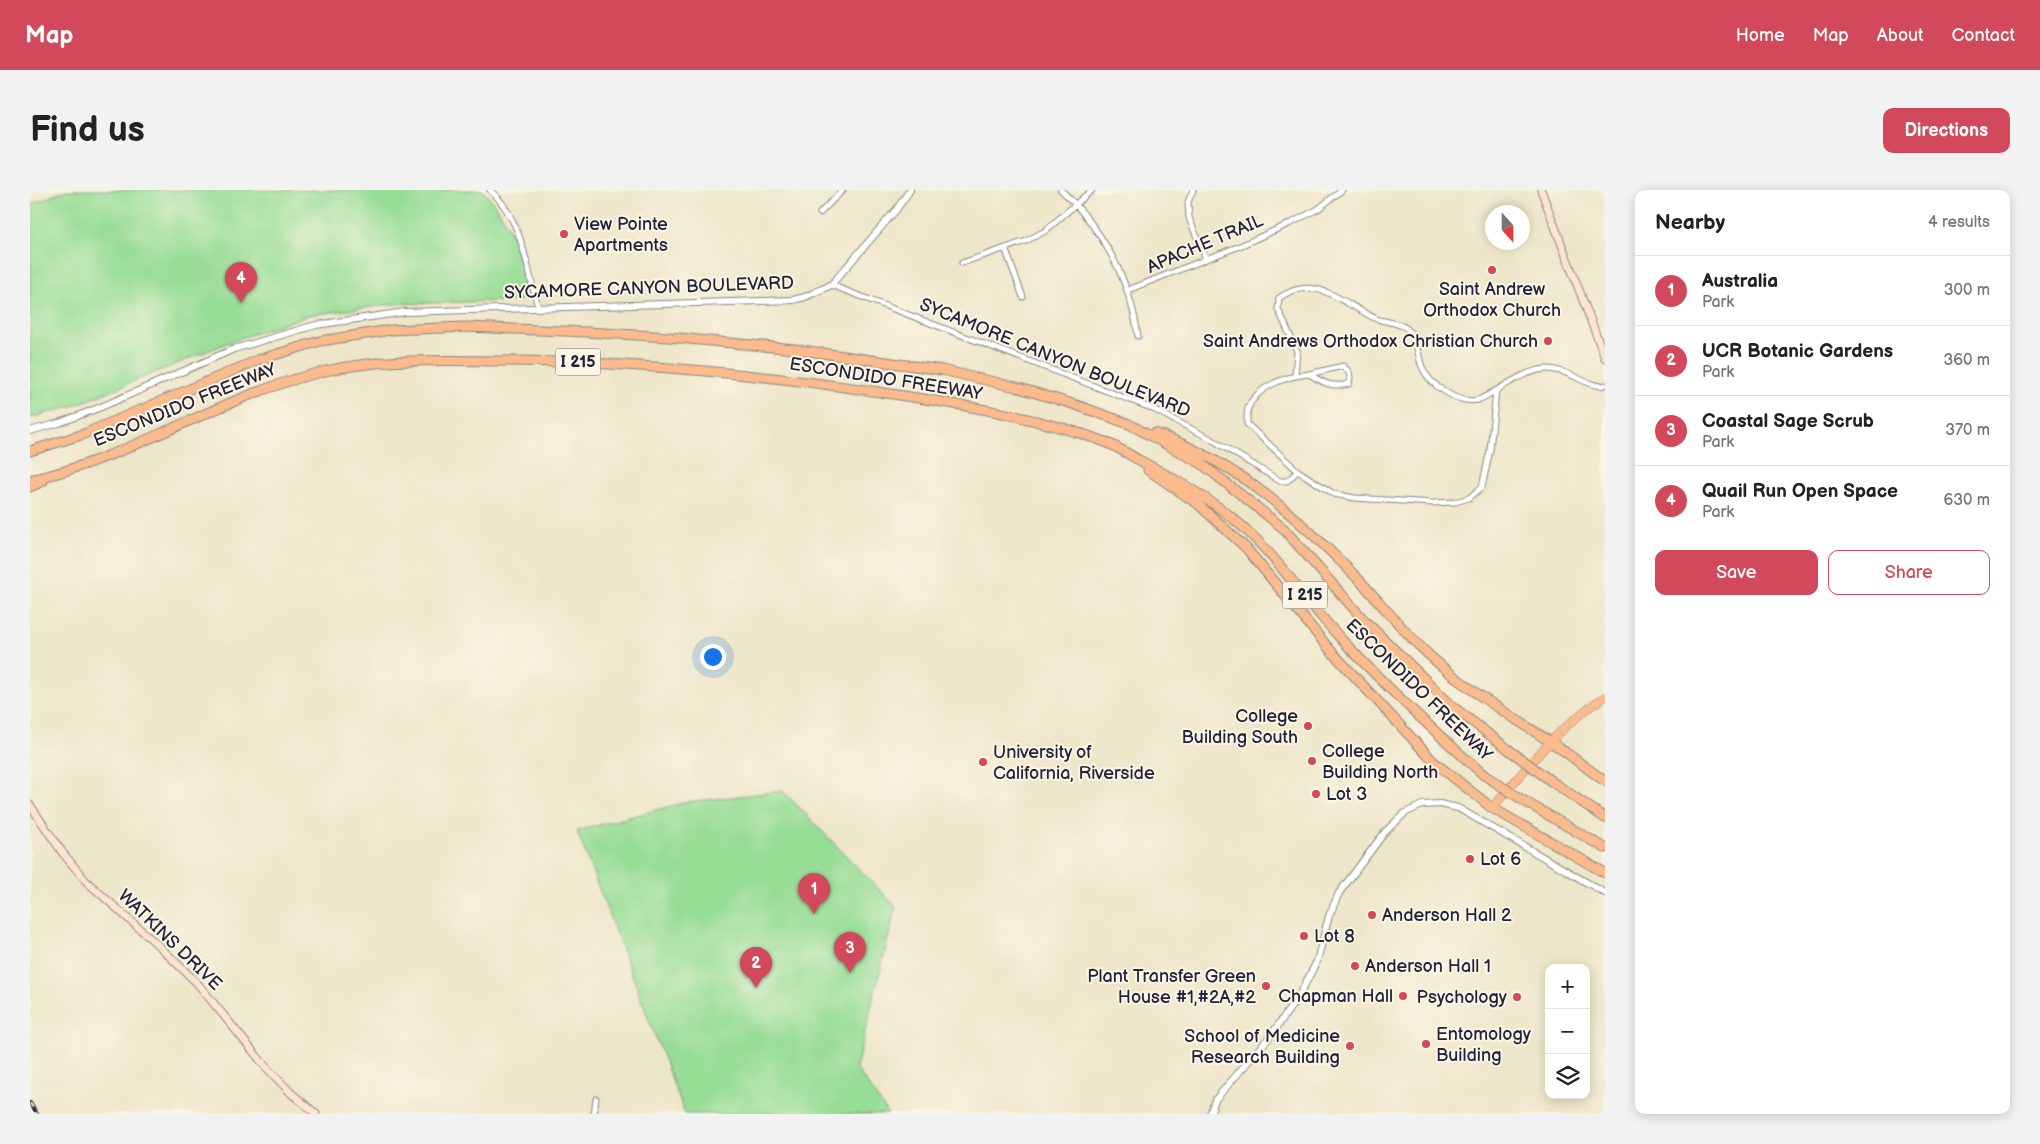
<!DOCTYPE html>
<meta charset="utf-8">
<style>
body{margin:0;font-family:"Balsamiq Sans",sans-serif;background:#f2f2f2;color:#222}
.controls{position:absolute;right:15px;bottom:15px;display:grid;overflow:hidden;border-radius:10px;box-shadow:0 2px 12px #0003}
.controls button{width:45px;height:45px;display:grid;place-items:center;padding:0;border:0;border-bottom:1px solid #e0e0e0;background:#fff;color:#222;font:25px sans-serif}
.compass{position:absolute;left:1455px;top:15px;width:45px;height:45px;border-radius:50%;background:#fff;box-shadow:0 2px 12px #0003;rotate:159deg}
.you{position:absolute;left:682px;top:466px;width:18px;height:18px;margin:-12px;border:4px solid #fff;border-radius:50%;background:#1a73e8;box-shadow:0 0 0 8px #1a73e833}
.badge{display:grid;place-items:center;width:32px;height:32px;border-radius:50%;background:#d1495b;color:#fff;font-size:16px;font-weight:700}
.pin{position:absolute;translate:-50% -41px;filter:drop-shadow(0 1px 2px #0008)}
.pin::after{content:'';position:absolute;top:26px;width:18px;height:15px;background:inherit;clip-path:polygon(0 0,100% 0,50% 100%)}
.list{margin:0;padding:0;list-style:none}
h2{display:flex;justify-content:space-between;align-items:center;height:65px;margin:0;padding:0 20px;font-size:21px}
h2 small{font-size:16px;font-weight:400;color:#767676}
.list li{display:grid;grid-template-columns:32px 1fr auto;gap:15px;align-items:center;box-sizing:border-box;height:70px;padding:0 20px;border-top:1px solid #e0e0e0}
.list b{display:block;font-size:19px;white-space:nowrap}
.list p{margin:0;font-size:16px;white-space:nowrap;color:#767676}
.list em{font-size:16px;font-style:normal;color:#767676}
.actions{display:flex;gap:10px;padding:15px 20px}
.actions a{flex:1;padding:11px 0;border:1px solid #d1495b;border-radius:10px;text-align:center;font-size:18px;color:#d1495b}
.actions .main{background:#d1495b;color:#fff}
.icon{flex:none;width:28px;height:28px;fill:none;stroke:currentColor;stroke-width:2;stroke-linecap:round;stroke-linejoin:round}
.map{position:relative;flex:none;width:1575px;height:924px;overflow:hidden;border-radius:10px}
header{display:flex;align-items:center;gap:30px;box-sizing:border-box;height:70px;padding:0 25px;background:#d1495b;color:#fff}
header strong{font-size:24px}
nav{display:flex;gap:28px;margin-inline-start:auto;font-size:18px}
.intro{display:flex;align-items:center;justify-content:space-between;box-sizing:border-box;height:120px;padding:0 30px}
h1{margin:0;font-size:35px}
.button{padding:12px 22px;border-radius:10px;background:#d1495b;color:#fff;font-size:18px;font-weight:700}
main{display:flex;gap:30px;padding:0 30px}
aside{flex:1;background:#fff;border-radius:10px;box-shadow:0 2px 12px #0003}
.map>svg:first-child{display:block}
.green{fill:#97dd96;stroke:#5c8068}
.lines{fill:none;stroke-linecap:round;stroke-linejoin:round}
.minor-casing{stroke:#888482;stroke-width:7}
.tertiary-casing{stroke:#888482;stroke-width:8}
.secondary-casing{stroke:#888482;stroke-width:9}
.primary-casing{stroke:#888482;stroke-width:9}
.motorway-casing{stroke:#888482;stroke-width:11}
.minor{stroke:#fff;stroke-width:5}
.tertiary{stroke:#fff;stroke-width:6}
.secondary{stroke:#fde4d1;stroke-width:7}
.primary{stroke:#fbbb8c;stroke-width:8}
.motorway{stroke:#fbbb8c;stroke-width:9}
.rail-casing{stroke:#22223b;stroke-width:4}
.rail{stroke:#fcf5e5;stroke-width:2;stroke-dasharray:5.5;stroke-linecap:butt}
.motorway-bridge-casing{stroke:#888482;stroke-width:11;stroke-linecap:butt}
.motorway-bridge{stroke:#fbbb8c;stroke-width:9}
.poi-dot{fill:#d1495b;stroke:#fcf5e5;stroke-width:2}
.labels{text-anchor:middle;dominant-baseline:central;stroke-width:4;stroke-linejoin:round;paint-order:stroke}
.shield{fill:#fcf5e5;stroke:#63616e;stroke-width:1}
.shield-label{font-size:16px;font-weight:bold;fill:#22223b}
.poi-label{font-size:18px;fill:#22223b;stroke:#fcf5e5;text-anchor:start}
.street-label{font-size:18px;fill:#22223b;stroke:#fcf5e5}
</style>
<header>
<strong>Map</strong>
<nav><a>Home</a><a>Map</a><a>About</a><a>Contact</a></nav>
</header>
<div class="intro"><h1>Find us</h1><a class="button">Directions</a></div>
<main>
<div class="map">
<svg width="1575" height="924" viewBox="0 0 1575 924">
<rect width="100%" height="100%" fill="#fcf5e5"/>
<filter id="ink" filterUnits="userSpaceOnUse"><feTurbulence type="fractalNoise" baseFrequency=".02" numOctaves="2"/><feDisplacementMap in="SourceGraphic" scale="10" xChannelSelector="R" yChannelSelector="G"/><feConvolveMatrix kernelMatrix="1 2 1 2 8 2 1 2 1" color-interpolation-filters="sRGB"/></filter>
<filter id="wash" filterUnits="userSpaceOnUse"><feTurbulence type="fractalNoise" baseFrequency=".0096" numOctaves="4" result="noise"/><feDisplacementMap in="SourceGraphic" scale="20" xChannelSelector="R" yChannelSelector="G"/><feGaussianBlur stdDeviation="1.12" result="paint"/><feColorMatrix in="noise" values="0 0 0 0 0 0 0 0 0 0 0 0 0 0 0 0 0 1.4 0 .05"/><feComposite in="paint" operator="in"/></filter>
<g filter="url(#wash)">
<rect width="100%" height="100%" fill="#ede6c9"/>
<path class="green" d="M 36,0 L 452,0 C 480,27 491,67 495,105 L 491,110 L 479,111 L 364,114 L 279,125 L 202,151 L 46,215 L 0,228 L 0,15 Z
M 753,601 L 866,717 L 826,878 L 858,924 L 655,924 L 547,641 L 656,612 Z"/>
</g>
<g filter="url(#ink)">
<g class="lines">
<g class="minor-casing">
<path id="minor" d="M 460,0 C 492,28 497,78 508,117
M 1031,0 C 1073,39 1100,90 1108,146
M 1163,0 L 1158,12 L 1159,28 L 1176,69
M 790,23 L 813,0
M 975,58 L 993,107
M 932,73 L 996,51 L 1015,41 L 1062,0
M 801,95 L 1121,218 L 1181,249 L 1250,291 L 1257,291 L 1268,281
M 1098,100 L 1212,55 L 1261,33 L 1288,19 L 1312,0
M 1279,184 L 1313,176 C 1320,182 1321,185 1319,194 C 1303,198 1293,193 1279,184 C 1258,186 1228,195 1218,218 C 1217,222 1217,229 1217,234 L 1268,281 L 1304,304 L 1325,308 L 1403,313 L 1425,312 L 1439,308 L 1452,297 L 1460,260 L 1466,201
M 1265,185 L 1267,161 L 1248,119 L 1249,108 C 1286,82 1312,114 1347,129 C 1356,132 1369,133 1376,138 C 1388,148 1387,164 1392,177 C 1400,196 1428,214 1448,210 C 1471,200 1491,181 1516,179 C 1537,178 1562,200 1575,195
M 564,924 L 566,909"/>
</g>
<g class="tertiary-casing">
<path id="tertiary" d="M 0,241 L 29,233 L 71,217 L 204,159 L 286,135 L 375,122 L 763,110 L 775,107 L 801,95 L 866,20 L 880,0
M 1180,924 L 1185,910 L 1242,844 L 1270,804 L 1287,771 L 1299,726 L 1309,703 L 1355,642 L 1375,623 L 1392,615 L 1410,614 L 1428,618 L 1575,703"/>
</g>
<g class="secondary-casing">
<path id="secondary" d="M 1511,0 L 1575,168
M 0,615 L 32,662 L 56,691 L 130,757 L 167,793 L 235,876 L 261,903 L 286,924"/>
</g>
<g class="primary-casing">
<path id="primary" d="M 1462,618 C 1496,579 1530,534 1575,507"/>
</g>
<g class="motorway-casing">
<path id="motorway" d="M 1125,243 C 1209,273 1271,330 1332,393 C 1354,417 1375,443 1399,465 C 1436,499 1478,524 1519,551 C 1538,563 1556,578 1575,591
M 0,261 L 54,244 L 228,170 L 290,151 L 361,140 L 437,137 L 557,142 L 638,147 L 764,159 L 912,180 L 986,197 L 1046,215 L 1099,234 L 1172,274 L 1253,338 L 1333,429 L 1422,516 L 1478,559
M 1118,280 L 1168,314 L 1216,358 L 1301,461 L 1404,572 L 1462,618 L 1575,683
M 0,290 C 103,268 193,204 296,181 C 357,167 419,171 481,171 C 600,172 718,183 836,200 C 915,212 999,224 1073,251 C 1086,256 1098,264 1109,270 C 1138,285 1166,301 1192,320 C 1241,355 1272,408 1313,451 C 1357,498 1405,542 1454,585
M 0,297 L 13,291
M 1521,591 L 1575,628
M 1499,614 L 1575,658"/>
</g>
<use href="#minor" class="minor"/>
<use href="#tertiary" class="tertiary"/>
<use href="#secondary" class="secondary"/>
<use href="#primary" class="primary"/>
<use href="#motorway" class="motorway"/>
<g class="rail-casing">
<path id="rail" d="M 0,913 L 7,924"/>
</g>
<use href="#rail" class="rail"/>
<g class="motorway-bridge-casing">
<path id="motorway-bridge" d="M 1478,559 L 1521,591
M 1454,585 L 1499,614"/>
</g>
<use href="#motorway-bridge" class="motorway-bridge"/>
</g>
</g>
<g class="poi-dot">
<circle cx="534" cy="44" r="5"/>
<circle cx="1462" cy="80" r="5"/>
<circle cx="1518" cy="151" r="5"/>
<circle cx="1278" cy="536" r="5"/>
<circle cx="1282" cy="571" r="5"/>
<circle cx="953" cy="572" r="5"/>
<circle cx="1286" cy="604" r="5"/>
<circle cx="1440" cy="669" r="5"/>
<circle cx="1342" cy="725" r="5"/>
<circle cx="1274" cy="746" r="5"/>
<circle cx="1325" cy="776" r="5"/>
<circle cx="1236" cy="796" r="5"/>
<circle cx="1373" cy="806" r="5"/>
<circle cx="1487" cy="807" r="5"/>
<circle cx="1396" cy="854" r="5"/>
<circle cx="1320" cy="856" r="5"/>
</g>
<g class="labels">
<g class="shield">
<rect x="525.5" y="158.5" width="45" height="27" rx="4"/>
<rect x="1252.5" y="391.5" width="45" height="27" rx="4"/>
</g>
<g class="shield-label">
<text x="548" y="172">I 215</text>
<text x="1275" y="405">I 215</text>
</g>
<g class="poi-label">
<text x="544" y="34">View Pointe<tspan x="544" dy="21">Apartments</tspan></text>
<text x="1462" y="99" text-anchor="middle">Saint Andrew<tspan x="1462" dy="21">Orthodox Church</tspan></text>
<text x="1508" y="151" text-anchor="end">Saint Andrews Orthodox Christian Church</text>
<text x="1268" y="526" text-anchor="end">College<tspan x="1268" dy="21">Building South</tspan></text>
<text x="1292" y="561">College<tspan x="1292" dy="21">Building North</tspan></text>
<text x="963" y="562">University of<tspan x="963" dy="21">California, Riverside</tspan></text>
<text x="1296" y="604">Lot 3</text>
<text x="1450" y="669">Lot 6</text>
<text x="1352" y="725">Anderson Hall 2</text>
<text x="1284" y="746">Lot 8</text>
<text x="1335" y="776">Anderson Hall 1</text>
<text x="1226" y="786" text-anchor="end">Plant Transfer Green<tspan x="1226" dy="21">House #1,#2A,#2</tspan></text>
<text x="1363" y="806" text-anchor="end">Chapman Hall</text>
<text x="1477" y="807" text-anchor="end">Psychology</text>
<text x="1406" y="844">Entomology<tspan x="1406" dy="21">Building</tspan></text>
<text x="1310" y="846" text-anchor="end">School of Medicine<tspan x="1310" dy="21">Research Building</tspan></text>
</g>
<g class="street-label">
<text transform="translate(1175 54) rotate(-23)">APACHE TRAIL</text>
<text transform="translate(619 98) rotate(-2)">SYCAMORE CANYON BOULEVARD</text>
<text transform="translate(1025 168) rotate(22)">SYCAMORE CANYON BOULEVARD</text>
<text transform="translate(856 189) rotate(9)">ESCONDIDO FREEWAY</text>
<text transform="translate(155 215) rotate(-22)">ESCONDIDO FREEWAY</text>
<text transform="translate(1389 500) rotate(44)">ESCONDIDO FREEWAY</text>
<text transform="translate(140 750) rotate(44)">WATKINS DRIVE</text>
</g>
</g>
</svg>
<div class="controls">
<button>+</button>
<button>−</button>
<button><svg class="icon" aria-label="layers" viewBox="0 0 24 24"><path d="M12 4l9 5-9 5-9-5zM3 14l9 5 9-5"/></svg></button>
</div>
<svg class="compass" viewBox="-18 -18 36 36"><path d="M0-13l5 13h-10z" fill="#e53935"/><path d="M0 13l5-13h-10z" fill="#767676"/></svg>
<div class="you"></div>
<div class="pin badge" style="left:784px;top:724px">1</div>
<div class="pin badge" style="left:726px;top:798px">2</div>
<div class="pin badge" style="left:820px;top:783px">3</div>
<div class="pin badge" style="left:211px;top:113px">4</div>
</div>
<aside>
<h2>Nearby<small>4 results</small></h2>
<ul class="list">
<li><span class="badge">1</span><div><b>Australia</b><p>Park</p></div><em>300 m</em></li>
<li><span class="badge">2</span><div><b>UCR Botanic Gardens</b><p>Park</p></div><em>360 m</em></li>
<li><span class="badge">3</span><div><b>Coastal Sage Scrub</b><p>Park</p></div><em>370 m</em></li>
<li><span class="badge">4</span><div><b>Quail Run Open Space</b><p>Park</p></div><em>630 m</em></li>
</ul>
<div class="actions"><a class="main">Save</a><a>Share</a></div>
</aside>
</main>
